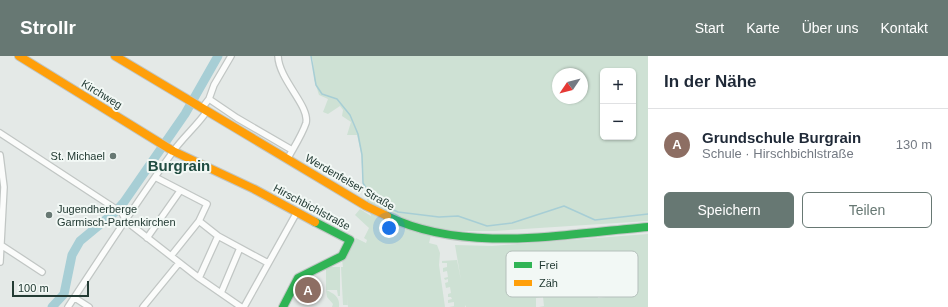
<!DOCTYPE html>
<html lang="de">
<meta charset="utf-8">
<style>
body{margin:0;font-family:Arial,sans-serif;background:#f6f6f7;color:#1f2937}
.controls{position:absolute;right:12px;top:12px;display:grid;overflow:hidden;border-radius:6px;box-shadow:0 1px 3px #0004}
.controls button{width:36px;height:36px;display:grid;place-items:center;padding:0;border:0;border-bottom:1px solid #e0e1e3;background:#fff;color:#1f2937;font:20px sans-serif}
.compass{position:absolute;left:552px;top:12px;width:36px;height:36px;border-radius:50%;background:#fff;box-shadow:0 1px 3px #0004;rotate:235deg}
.scale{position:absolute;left:12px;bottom:10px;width:77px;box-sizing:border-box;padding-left:4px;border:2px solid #233b34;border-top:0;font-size:11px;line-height:14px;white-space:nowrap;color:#233b34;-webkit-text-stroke:3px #f2f8f5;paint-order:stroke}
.you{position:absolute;left:389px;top:172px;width:14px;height:14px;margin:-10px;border:3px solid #fff;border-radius:50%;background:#1a73e8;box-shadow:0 0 0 6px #1a73e833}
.badge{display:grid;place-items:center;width:26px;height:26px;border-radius:50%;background:#677873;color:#fff;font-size:13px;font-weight:700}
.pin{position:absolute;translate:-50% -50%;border:2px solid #fff;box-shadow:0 1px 4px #0006}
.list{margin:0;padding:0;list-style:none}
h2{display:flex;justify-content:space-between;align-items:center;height:52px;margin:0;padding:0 16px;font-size:17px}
h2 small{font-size:13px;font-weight:400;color:#747a83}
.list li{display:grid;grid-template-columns:26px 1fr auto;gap:12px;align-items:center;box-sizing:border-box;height:72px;padding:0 16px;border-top:1px solid #e0e1e3}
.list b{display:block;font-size:15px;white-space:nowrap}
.list p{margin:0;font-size:13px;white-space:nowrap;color:#747a83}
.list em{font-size:13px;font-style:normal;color:#747a83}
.actions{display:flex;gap:8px;padding:12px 16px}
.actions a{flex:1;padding:9px 0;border:1px solid #677873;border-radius:6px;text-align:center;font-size:14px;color:#677873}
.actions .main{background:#677873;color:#fff}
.map{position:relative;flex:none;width:648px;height:251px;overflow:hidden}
header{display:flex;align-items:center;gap:24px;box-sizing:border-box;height:56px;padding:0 20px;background:#677873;color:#fff}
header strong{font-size:19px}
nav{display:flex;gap:22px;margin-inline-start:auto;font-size:14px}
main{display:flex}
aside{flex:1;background:#fff}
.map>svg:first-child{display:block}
.green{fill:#cee1d4;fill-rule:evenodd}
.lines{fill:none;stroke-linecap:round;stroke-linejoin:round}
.stream{stroke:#a7ced5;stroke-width:1.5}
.river{stroke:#a7ced5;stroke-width:9}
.street-casing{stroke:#c1c6c4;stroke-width:8}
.fast-casing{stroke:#c0c6c4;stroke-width:10}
.slow-casing{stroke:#c0c6c4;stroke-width:10}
.street{stroke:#fbfcfb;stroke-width:5.5}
.fast{stroke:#30b455;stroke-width:8}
.slow{stroke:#ff9f0a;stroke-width:8}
.poi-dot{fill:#677873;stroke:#f2f8f5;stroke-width:1.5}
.labels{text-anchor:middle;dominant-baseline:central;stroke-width:4;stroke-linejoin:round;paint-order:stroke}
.street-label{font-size:11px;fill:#233b34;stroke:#f2f8f5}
.poi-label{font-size:11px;fill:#233b34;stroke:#f2f8f5;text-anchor:end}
.district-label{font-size:15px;font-weight:bold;fill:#204c41;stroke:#f2f8f5}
.key{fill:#f2f8f5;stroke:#b4bfbb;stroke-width:1}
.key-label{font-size:11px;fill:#233b34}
</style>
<header>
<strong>Strollr</strong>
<nav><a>Start</a><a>Karte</a><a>Über uns</a><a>Kontakt</a></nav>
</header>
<main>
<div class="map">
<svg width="648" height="251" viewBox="0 0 648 251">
<rect width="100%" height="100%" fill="#e4e9e7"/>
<path class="green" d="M 311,0 L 648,0 L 648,165 L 494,175 L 456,175 L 433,171 L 429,187 L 437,189 L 440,197 L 439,209 L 445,251 L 348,251 L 347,240 L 348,249 L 343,249 L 341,211 L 343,211 L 342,204 L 356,182 L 366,187 L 367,184 L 364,182 L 369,172 L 355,159 L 360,153 L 371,160 L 363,128 L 361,97 L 357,79 L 347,79 L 351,66 L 342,60 L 343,54 L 340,50 L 328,58 L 323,56 L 328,43 L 319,39 L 314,23 L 313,4 ZM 603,15 L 633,15 L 633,81 L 603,81 ZM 558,18 L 582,18 L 582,42 L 558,42 Z
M 648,178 L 648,251 L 539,251 L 544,250 L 543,241 L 536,242 L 536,251 L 466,251 L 465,249 L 465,251 L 449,251 L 454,250 L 454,246 L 448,247 L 448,244 L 452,243 L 451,241 L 448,241 L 448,238 L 451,237 L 450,231 L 446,232 L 445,227 L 448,226 L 448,223 L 445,224 L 444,222 L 448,221 L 447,215 L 443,216 L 443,212 L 447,211 L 447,207 L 442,207 L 442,205 L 457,204 L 461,224 L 455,189 L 492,190 ZM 605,234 L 606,241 L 598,242 L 596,235 Z
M 326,211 L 340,211 L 340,240 L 338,240 L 337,234 L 326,234 Z
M 326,234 C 335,238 340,241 339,251 L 332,251 L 333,248 L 327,241 Z"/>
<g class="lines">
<path class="stream" d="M 311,0 L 316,29 L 322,38 L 337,43 L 350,59 L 358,78 L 362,99 L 363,127 L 374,145 L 398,156 L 439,161 L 458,160 L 487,170 L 512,167 L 564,150 L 595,164 L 648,158"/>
<path class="river" d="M 52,251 L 64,238 L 72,199 L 80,185 L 115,156 L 124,146 L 185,58 L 218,0"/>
<g class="street-casing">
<path id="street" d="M 278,0 C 279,24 310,50 306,67 C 302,79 294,91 288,102
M 209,43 L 237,62 L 292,94
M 202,52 L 209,43 L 214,29 L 231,0
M 0,77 L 122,157 L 126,165 L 199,222 L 241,251
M 0,99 L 4,131 L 0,206
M 155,121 L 207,148 L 199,165 L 218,180 L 268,207
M 147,182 L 180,135
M 1,189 L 42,216
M 171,200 L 199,165
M 199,222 L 218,180
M 221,237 L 240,192
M 75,242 L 89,251
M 68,251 C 102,199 136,147 172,97 C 182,82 197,70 207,55
M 143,251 L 179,207
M 244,251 L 297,156"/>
</g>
<g class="fast-casing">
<path id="fast" d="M 387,160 C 465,198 564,178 648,171
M 283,251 L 298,222 L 342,200 L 350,184 L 315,166"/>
</g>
<g class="slow-casing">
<path id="slow" d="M 19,0 L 173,95 L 254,133 L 315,166
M 115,0 L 366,150 L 387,160"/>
</g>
<use href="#street" class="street"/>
<use href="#fast" class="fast"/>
<use href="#slow" class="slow"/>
</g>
<g class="poi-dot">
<circle cx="113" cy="100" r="4"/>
<circle cx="49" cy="159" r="4"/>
</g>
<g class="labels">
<g class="street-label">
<text transform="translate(102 38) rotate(31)">Kirchweg</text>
<text transform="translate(350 126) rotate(30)">Werdenfelser Straße</text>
<text transform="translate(312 151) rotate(28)">Hirschbichlstraße</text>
</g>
<g class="poi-label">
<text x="105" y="100">St. Michael</text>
<text x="57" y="153" text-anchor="start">Jugendherberge<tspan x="57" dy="13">Garmisch-Partenkirchen</tspan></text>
</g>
<g class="district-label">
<text x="179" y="109">Burgrain</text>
</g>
</g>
<rect x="506" y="195" width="132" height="46" rx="6" class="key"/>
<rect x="514" y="206" width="18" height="6" fill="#30b455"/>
<rect x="514" y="224" width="18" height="6" fill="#ff9f0a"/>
<g class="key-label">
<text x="539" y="213">Frei</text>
<text x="539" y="231">Zäh</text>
</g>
</svg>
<div class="controls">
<button>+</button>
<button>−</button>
</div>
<svg class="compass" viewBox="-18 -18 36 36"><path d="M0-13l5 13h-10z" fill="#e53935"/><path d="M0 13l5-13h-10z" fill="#747a83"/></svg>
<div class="scale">100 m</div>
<div class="you"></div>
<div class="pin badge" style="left:308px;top:234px;background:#8d6e63">A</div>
</div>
<aside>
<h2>In der Nähe<small></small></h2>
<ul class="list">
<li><span class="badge" style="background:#8d6e63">A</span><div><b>Grundschule Burgrain</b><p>Schule · Hirschbichlstraße</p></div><em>130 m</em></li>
</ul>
<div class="actions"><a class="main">Speichern</a><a>Teilen</a></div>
</aside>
</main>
